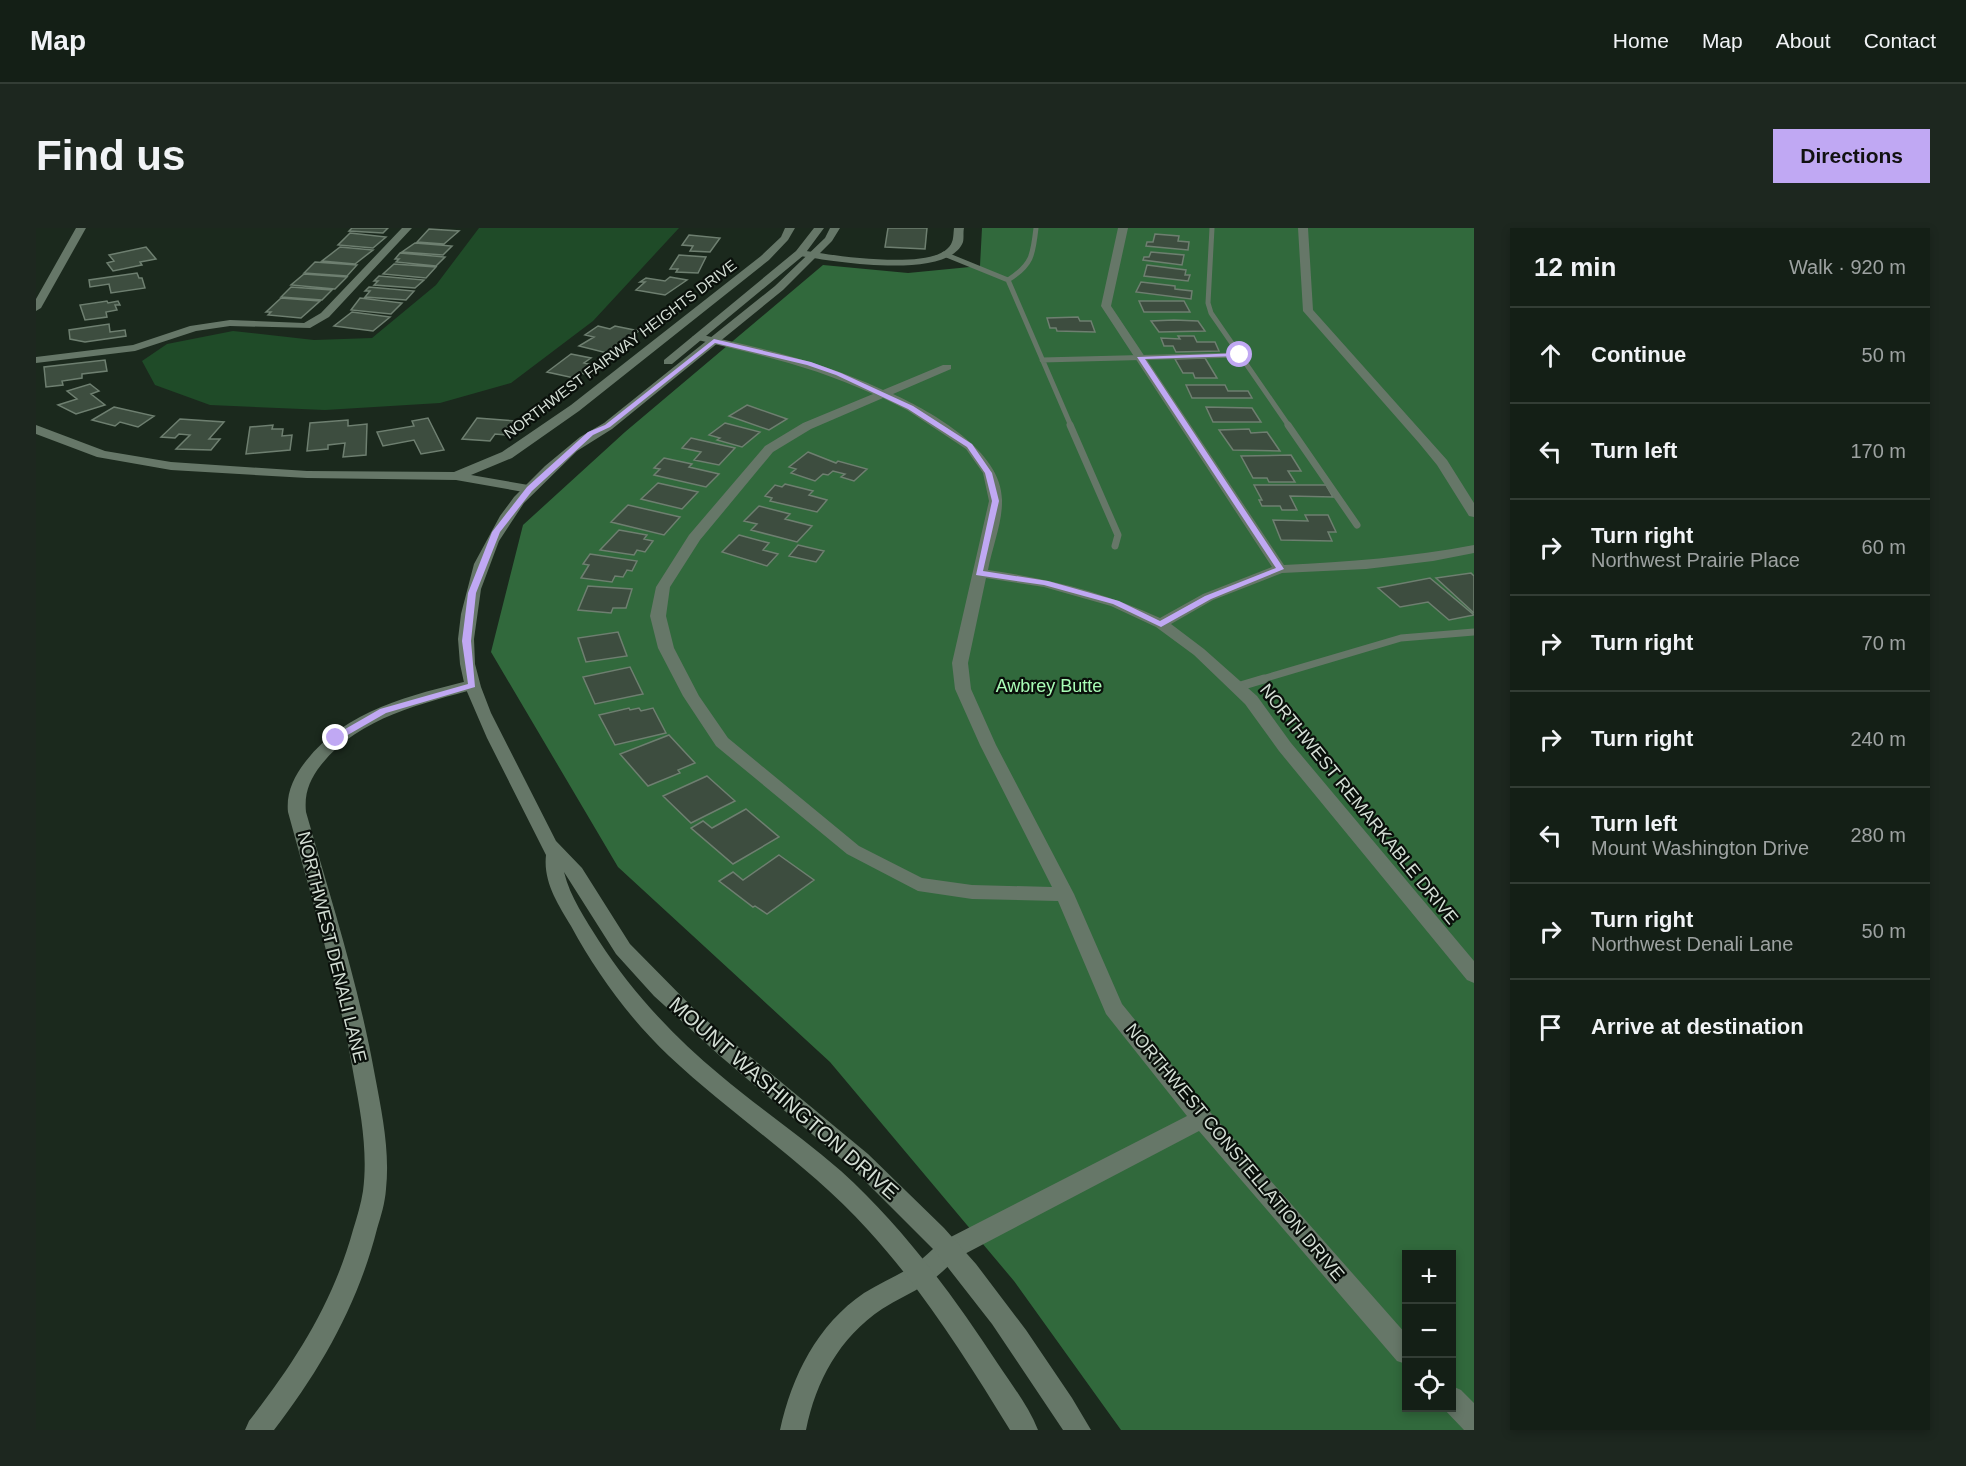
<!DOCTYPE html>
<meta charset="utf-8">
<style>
body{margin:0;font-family:Helvetica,sans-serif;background:#1d271f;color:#f1f3f6}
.controls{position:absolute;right:18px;bottom:18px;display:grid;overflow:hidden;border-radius:0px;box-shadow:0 3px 9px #0003}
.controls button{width:54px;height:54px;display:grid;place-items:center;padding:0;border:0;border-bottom:2px solid #333d35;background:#141f16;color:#f1f3f6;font:30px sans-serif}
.stop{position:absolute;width:18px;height:18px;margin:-14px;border:4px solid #c0a8f3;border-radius:50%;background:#fff}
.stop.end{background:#c0a8f3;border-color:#fff;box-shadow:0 2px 6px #0008}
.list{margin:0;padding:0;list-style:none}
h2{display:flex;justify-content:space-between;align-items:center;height:78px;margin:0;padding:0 24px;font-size:26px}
h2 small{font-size:20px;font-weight:400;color:#9da2a1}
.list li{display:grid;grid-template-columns:39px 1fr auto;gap:18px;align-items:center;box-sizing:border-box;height:96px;padding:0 24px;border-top:2px solid #333d35}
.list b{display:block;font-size:22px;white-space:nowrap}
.list p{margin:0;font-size:20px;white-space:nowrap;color:#9da2a1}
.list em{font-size:20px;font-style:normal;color:#9da2a1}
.icon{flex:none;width:33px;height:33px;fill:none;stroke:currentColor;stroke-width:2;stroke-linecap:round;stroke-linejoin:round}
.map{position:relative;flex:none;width:1438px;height:1202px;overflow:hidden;border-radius:0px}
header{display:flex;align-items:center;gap:36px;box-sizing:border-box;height:84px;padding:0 30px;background:#141f16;border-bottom:2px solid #333d35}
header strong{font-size:28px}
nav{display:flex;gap:33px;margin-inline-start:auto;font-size:21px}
.intro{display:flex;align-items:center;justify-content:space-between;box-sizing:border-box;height:144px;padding:0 36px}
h1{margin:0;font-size:42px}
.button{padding:15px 27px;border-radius:0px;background:#c0a8f3;color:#111;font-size:21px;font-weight:700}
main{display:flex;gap:36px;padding:0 36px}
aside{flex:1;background:#141f16;border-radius:0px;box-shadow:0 3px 9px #0003}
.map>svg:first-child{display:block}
.green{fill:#1f4b28}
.forest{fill:#31693c;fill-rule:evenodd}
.building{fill:#3d4d3f;stroke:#6e7f70;stroke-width:1.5}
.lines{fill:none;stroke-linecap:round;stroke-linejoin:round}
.service-far2{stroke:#667768;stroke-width:5}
.service-far1{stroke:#667768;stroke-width:7}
.service{stroke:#667768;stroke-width:9}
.minor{fill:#667768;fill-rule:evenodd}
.secondary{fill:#667768;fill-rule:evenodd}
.route{fill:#c0a8f3}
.labels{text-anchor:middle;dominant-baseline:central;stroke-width:4.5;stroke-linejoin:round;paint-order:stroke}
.far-street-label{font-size:15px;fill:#d4ded5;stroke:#0a100b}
.park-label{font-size:18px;fill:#a9fcb6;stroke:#0a100b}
.street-label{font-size:18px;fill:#d4ded5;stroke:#0a100b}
.near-street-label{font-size:21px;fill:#d4ded5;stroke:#0a100b}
</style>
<header>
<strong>Map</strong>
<nav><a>Home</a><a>Map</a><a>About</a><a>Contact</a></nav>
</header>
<div class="intro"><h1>Find us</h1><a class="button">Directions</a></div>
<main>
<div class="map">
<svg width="1438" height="1202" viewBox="0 0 1438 1202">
<rect width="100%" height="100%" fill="#1b291d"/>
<path class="green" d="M 443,0 L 643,0 L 557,93 L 475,155 L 404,175 L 289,182 L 174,177 L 119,157 L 106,133 L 131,116 L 197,103 L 278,112 L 336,110 L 400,57 Z"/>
<path class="forest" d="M 946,0 L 1438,0 L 1438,1202 L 1085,1202 L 978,1053 L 794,834 L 582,639 L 455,424 L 487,297 L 589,204 L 787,37 L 872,45 L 944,38 ZM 1370,1026 L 1416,1026 L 1416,1180 L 1370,1180 Z"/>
<path class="building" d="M 316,0 L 352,0 L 347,5 L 313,3 Z
M 852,0 L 891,0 L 889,21 L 849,19 Z
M 393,1 L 423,3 L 408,16 L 381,14 Z
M 314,5 L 350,9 L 337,20 L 302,17 Z
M 1119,6 L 1143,8 L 1142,13 L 1153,14 L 1152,22 L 1110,18 L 1111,14 L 1117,14 Z
M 653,7 L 684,10 L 674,24 L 654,23 L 657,18 L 646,17 Z
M 379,15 L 416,18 L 407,27 L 366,24 Z
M 110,19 L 120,31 L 104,34 L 106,37 L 77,43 L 71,35 L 78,33 L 73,27 Z
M 304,19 L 337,22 L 319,36 L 286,33 Z
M 1115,24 L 1148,27 L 1146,37 L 1107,32 L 1108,29 L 1113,29 Z
M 364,25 L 409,29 L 400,38 L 360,34 L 363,31 L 359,31 Z
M 643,27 L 670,29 L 662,45 L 640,44 L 642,41 L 634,41 Z
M 279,34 L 321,37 L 311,48 L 268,45 Z
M 358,36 L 400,39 L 390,50 L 347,46 Z
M 1111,37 L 1150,42 L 1149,47 L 1154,47 L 1152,53 L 1108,48 Z
M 101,45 L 103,50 L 106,50 L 109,60 L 75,65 L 73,56 L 54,59 L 53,52 Z
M 268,46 L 311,49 L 299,61 L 255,57 Z
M 343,48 L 388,52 L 379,60 L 338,57 L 342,53 L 338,53 Z
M 634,49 L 651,52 L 629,67 L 600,62 L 609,54 L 604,54 L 610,50 L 629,53 Z
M 1105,54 L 1139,58 L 1139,61 L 1156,63 L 1155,71 L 1100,64 Z
M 255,59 L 296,62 L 286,72 L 245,69 Z
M 333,59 L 378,63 L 370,72 L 329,69 L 334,63 L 329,63 Z
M 245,70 L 284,73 L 265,90 L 232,87 L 235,84 L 230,84 Z
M 324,70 L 366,75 L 355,86 L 315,82 Z
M 71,73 L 72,75 L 82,73 L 84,77 L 79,77 L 81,82 L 70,84 L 71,89 L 49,92 L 44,77 Z
M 1103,73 L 1148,73 L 1154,84 L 1108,84 Z
M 316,84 L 354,89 L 337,103 L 298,98 Z
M 1042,89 L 1044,93 L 1055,93 L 1059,104 L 1021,103 L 1020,100 L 1014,100 L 1011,90 Z
M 1138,92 L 1162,93 L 1169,103 L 1123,104 L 1115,93 Z
M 73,96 L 74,104 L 89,102 L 90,108 L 49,114 L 34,111 L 33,102 Z
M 562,98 L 574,101 L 579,98 L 603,103 L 571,125 L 543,118 L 558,109 L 549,107 Z
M 1142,108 L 1158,108 L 1161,114 L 1179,114 L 1183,123 L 1140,124 L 1137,118 L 1128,118 L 1125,110 L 1144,111 Z
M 535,126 L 555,130 L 548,135 L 560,138 L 549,146 L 544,145 L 538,150 L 511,144 Z
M 1169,130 L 1181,150 L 1159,150 L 1157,145 L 1147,145 L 1139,131 Z
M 69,132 L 71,143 L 46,146 L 46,150 L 26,153 L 27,157 L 10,159 L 8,139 Z
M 54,156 L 63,163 L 55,166 L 69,177 L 40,186 L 22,177 L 41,171 L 31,163 Z
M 1150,157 L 1189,157 L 1192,163 L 1212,163 L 1216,170 L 1156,170 Z
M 711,177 L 751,191 L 733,202 L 693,188 Z
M 78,179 L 118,188 L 102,199 L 84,194 L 79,198 L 56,192 Z
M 1170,179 L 1216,180 L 1225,194 L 1177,194 Z
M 392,190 L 408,222 L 385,226 L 378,212 L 347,218 L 341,204 L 378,198 L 376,193 Z
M 441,190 L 479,193 L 470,207 L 459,206 L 454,213 L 426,211 Z
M 144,191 L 188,194 L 173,211 L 184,211 L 175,222 L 140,221 L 154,207 L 143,206 L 139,210 L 125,209 Z
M 312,192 L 312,198 L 331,196 L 330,227 L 307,229 L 309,215 L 292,217 L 292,221 L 271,223 L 274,195 Z
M 689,195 L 724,204 L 706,219 L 681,212 L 684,210 L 673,207 Z
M 237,197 L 236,201 L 247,201 L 246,208 L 256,207 L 254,222 L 210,226 L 214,199 Z
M 1213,201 L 1215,205 L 1231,204 L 1244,223 L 1197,222 L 1183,202 Z
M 655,210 L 699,220 L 683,237 L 658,232 L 665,224 L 646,220 Z
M 772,224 L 800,235 L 802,233 L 831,241 L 818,253 L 805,249 L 809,246 L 797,243 L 792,247 L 787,246 L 779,253 L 755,245 L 760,241 L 753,239 Z
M 1255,227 L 1265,243 L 1252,243 L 1259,254 L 1233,254 L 1231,250 L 1217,250 L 1205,228 Z
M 628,230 L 656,236 L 653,239 L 683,246 L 670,259 L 618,247 L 624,241 L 618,240 Z
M 622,255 L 662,264 L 646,281 L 605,271 Z
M 749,256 L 777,263 L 773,267 L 791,272 L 781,284 L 734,273 L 736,270 L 729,268 L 739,257 L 746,259 Z
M 1218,257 L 1290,257 L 1297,269 L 1254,268 L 1261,282 L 1246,282 L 1244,278 L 1226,278 L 1223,272 L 1226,272 Z
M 592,277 L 644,289 L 628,307 L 575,294 Z
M 723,278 L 754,286 L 749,291 L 776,298 L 761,314 L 715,302 L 721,296 L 708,293 Z
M 1269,287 L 1292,287 L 1300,304 L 1292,304 L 1296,313 L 1245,312 L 1237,292 L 1272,293 Z
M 583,302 L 611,307 L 608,311 L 617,313 L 609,324 L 601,322 L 598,327 L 564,322 Z
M 703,307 L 733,315 L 727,322 L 742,326 L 731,338 L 686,324 Z
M 762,317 L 788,323 L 780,334 L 753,328 Z
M 554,326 L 601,333 L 596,343 L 591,342 L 587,349 L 579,348 L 576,354 L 545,350 L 553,337 L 547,336 Z
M 1435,345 L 1438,348 L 1438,385 L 1400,350 Z
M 1394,350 L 1438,387 L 1413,392 L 1392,374 L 1364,379 L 1342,360 Z
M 552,358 L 596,361 L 590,380 L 577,380 L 575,385 L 542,382 Z
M 582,404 L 591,428 L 550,434 L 542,410 Z
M 594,439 L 607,466 L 559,476 L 547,449 Z
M 593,480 L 594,482 L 603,480 L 605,483 L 617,480 L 630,505 L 579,517 L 563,487 Z
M 633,507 L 659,535 L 642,542 L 644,545 L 612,558 L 584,526 Z
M 671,548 L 699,573 L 655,595 L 627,568 Z
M 710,581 L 743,609 L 697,636 L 655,600 L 667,593 L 676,600 Z
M 743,627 L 778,652 L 731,686 L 719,678 L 717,679 L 683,653 L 697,644 L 707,652 Z"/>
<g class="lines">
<path class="service-far2" d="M 1000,0 C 997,27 996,37 972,52 L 1035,198
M 1176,0 L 1172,75 L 1175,85 L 1253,198
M 908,26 L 972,52
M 1006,132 L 1204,127"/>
<path class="service-far1" d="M 1034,197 L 1082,307 L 1079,318
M 1252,197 L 1321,297
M 1223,452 L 1365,410 L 1438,404"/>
<path class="service" d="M 1201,459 L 1228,451"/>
<path class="minor" d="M 40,0 L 50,0 L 5,80 L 0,83 L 0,71 Z
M 366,0 L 376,0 L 293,89 L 274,100 L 194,98 L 160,103 L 99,123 L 0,135 L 0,129 L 97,117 L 154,98 L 194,92 L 268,95 L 285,85 Z
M 749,0 L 759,0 L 752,12 L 733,32 L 543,183 L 476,230 L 435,247 L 498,258 L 500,261 L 498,264 L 493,265 L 420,252 L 271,250 L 135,242 L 61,229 L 0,206 L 0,197 L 69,223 L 135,234 L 271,243 L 418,244 L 466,224 L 535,177 L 725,28 L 745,9 Z
M 918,0 L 928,0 C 927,4 928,10 927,14 C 912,53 796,33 764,28 L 759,25 L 764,22 C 794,27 888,42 911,21 C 918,15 917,9 918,0 Z
M 1082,0 L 1092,0 L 1075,78 L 1248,337 C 1312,334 1375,329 1438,317 L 1438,325 L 1397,333 L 1330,341 L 1246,345 L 1177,372 L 1135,396 L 1168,421 L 1221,468 L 1255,515 L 1438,733 L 1438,755 L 1431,752 L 1243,523 L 1209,476 L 1158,427 L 1120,399 L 1075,378 L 1008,359 L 950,350 L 932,435 L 935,461 L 960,517 L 1038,666 L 1086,776 L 1174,884 L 1370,1106 L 1370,1136 L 1361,1133 L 1163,903 L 921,1030 C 911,1039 902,1049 890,1056 C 876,1065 860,1072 846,1081 C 803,1110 780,1153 770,1202 L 744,1202 C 756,1148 781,1097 828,1065 C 844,1055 861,1048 877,1038 C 887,1031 895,1022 905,1014 L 1151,888 L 1070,786 L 1022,673 L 936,671 L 882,663 L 811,626 L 680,518 L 647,468 L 622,420 L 614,388 L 620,359 L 653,307 L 729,218 L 767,195 L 837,166 C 776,138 723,127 658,111 L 656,109 L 662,106 C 726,120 787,134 847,162 L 907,137 L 915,137 L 915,141 L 857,166 C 896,184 968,224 966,274 C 966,296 956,320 952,342 C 1013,351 1068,364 1124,390 L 1167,366 L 1236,339 L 1065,78 ZM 847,170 L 871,182 L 930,221 L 947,245 L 953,273 L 916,435 L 919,461 L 944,517 L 1016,659 L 936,657 L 886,650 L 823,618 L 692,510 L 663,468 L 638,420 L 630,388 L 634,359 L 664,312 L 737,224 L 775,201 Z
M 1262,0 L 1272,0 L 1277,82 L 1411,232 L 1438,275 L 1438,289 L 1433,288 L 1401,237 L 1383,215 L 1267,83 Z
M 436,452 L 444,457 L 442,460 C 386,476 323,489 285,537 C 274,551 268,565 270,584 C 295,672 323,758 339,848 C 346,885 354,923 350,961 C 349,975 345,988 341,1001 C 322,1076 285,1141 238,1202 L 209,1202 L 213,1193 C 259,1134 297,1075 317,1002 C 321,989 325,976 327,963 C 332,925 325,886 318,849 C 303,759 276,672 252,584 C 250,565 258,548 270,533 C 310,482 375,467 436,452 Z
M 1416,1158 L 1425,1162 L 1438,1175 L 1438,1202 L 1428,1202 L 1407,1180 L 1416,1180 Z"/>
<path class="secondary" d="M 778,0 L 788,0 L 768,27 L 636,136 L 628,136 L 628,132 L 760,23 Z
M 794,0 L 804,0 L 796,13 L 747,62 L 576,201 L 541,223 L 488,275 L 463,313 L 445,361 L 438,411 L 439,436 L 445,459 L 455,485 L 520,613 L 546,640 L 594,716 L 664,787 L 832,926 L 908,1000 L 940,1036 L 990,1102 L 1036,1170 L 1055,1202 L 1027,1202 L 956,1096 L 899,1023 L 816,940 L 683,827 L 618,768 L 580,726 L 528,644 C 534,669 550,692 563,713 C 596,764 637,808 684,847 C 723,880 766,909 805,943 C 866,998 917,1067 962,1136 C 976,1157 993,1179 1002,1202 L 974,1202 C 931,1132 887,1062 832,1002 C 772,936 698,889 633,828 C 594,791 561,746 535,698 C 522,676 507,654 510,627 L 451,510 L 429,459 L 424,436 L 422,411 L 425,386 L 438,336 L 464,288 L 478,269 L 509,238 L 544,209 L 568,195 L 739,58 L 789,10 Z"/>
</g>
<path class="route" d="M 678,111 L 775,134 L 805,145 L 877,178 L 936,216 L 956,245 L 963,273 L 947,343 L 1012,353 L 1083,373 L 1124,393 L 1169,368 L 1240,340 L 1101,129 L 1206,125 L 1204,128 L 1109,131 L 1248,341 L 1175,371 L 1125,399 L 1077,376 L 1008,357 L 940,347 L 956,273 L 949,245 L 931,219 L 872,181 L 800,147 L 771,137 L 679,115 L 574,199 L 557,207 L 496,263 L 464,304 L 440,365 L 435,413 L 439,459 L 350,485 L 303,512 L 297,512 L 297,508 L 344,481 L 432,456 L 426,413 L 432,365 L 456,304 L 491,259 L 552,204 L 569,197 Z"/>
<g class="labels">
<g class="far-street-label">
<text transform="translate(584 121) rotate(-37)">NORTHWEST FAIRWAY HEIGHTS DRIVE</text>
</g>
<g class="park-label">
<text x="1013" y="458">Awbrey Butte</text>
</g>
<g class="street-label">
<text transform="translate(1323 576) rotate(51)">NORTHWEST REMARKABLE DRIVE</text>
<text transform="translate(296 719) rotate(76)">NORTHWEST DENALI LANE</text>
<text transform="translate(1199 924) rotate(50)">NORTHWEST CONSTELLATION DRIVE</text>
</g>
<g class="near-street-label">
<text transform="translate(748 870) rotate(41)">MOUNT WASHINGTON DRIVE</text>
</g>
</g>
</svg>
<div class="controls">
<button>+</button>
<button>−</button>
<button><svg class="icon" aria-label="locate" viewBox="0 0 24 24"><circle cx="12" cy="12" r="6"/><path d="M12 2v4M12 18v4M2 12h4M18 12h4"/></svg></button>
</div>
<div class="stop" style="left:1204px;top:127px"></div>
<div class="stop end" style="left:300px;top:510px"></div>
</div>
<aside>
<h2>12 min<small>Walk · 920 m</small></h2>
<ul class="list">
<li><svg class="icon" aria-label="ahead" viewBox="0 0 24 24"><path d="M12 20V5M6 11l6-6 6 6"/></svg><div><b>Continue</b></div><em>50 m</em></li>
<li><svg class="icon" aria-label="left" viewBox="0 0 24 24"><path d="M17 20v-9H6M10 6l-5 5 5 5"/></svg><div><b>Turn left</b></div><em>170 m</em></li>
<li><svg class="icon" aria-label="right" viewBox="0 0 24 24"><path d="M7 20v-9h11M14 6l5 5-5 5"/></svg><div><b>Turn right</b><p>Northwest Prairie Place</p></div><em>60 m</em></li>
<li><svg class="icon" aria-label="right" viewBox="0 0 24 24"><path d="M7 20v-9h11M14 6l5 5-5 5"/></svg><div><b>Turn right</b></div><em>70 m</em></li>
<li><svg class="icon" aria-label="right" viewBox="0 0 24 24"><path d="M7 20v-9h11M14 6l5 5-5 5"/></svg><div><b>Turn right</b></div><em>240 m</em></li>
<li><svg class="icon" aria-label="left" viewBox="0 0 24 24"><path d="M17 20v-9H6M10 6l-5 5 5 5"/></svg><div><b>Turn left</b><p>Mount Washington Drive</p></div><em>280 m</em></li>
<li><svg class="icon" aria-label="right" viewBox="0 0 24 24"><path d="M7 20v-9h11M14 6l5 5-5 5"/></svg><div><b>Turn right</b><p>Northwest Denali Lane</p></div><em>50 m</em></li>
<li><svg class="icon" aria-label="arrive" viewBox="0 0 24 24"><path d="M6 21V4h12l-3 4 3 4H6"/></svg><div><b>Arrive at destination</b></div></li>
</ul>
</aside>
</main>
